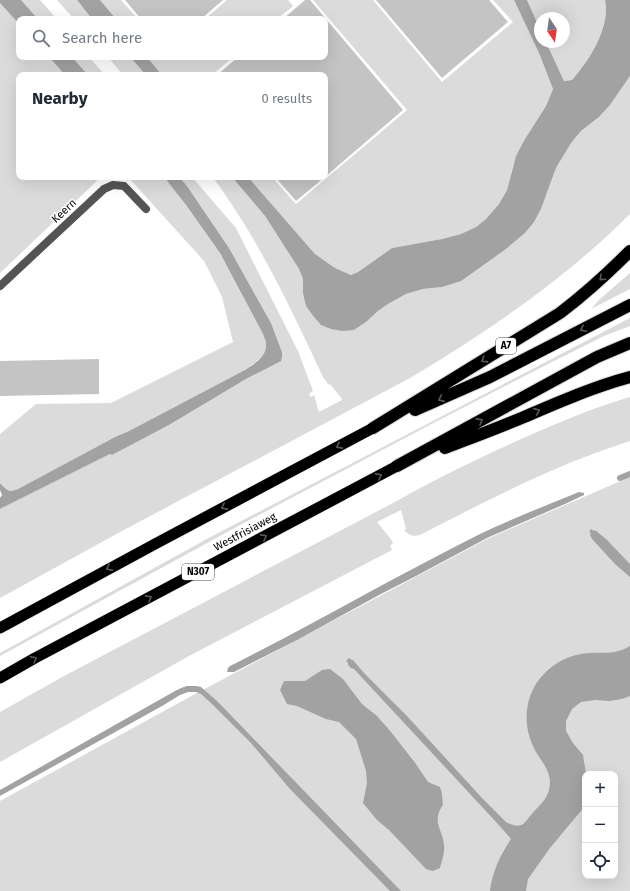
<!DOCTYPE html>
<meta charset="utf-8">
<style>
body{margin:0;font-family:"Fira Sans",sans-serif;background:#f6f6f7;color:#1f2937}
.controls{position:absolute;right:12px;bottom:12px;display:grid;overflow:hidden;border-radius:8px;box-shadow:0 4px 16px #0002}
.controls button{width:36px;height:36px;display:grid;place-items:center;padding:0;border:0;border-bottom:1px solid #e0e1e3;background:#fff;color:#1f2937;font:20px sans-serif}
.compass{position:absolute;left:534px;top:12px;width:36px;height:36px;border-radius:50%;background:#fff;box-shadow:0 4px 16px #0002;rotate:167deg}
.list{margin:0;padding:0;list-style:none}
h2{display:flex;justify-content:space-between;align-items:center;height:52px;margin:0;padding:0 16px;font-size:17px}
h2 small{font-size:13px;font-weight:400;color:#747a83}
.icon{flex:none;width:22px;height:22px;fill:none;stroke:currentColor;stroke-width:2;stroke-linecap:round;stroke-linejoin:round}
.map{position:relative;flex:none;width:630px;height:891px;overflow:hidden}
.search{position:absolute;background:#fff;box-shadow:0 4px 16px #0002;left:16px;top:16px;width:312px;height:44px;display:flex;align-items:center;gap:10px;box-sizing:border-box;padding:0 14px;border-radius:8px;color:#747a83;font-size:15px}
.panel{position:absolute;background:#fff;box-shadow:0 4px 16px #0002;left:16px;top:72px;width:312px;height:108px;border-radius:8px}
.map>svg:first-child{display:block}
.green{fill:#dbdbdb;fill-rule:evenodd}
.water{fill:#a2a2a2}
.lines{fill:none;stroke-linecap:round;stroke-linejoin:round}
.stream{stroke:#a2a2a2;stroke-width:6}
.building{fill:#c4c4c4}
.trunk-casing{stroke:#dbdbdb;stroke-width:12}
.motorway-casing{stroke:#dbdbdb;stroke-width:14}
.service{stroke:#545454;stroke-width:8}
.trunk{stroke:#000;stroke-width:11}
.motorway{stroke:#000;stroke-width:12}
.oneway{stroke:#595959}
.labels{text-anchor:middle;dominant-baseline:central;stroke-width:3;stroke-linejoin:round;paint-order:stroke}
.shield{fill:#fff;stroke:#4c4c4c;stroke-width:1}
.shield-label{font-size:10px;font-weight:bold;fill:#000}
.street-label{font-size:11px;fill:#000;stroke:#fff}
</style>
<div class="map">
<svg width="630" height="891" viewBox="0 0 630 891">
<rect width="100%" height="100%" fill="#fff"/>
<path class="green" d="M 21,0 L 40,0 L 57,19 L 38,19 Z
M 57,0 L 77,0 L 92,19 L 74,19 Z
M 100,0 L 121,0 L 138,19 L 116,19 Z
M 227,0 L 288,0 L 293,6 L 277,19 L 205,19 Z
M 313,0 L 373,0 L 442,82 L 513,22 L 493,0 L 514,0 L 539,53 L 553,89 L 546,106 L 525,139 L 513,166 L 507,190 L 499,204 L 486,219 L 476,227 L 461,234 L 442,239 L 392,248 L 358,272 L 351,275 L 335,268 L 315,254 L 248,177 L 272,177 L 296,204 L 407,110 Z
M 527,0 L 605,0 C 611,27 589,61 572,80 L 564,81 L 546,42 L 564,42 L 564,18 L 540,18 L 540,29 Z
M 0,3 L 19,24 L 19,57 L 49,57 L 65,75 L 19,75 L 19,177 L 101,177 L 0,273 Z
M 72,57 L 89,57 L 105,75 L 88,75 Z
M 108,57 L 130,57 L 146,75 L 123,75 Z
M 147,57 L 233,57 L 212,75 L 162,75 Z
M 630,76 L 630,214 C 565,279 489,331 410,378 L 122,531 L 0,598 L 0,509 L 110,454 L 112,455 L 169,425 L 246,379 L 280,361 L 282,357 L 282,352 L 271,323 L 229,248 L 187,186 L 179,177 L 192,177 L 236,228 L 298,351 L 313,391 L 309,394 L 311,397 L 314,395 L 319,412 L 342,400 L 342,399 L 330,384 L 328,385 L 327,382 L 324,379 C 299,326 274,272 243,222 C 233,207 224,191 212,177 L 232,177 L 265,216 L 299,269 L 303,279 L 303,293 L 354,330 L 366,322 L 378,311 L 388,304 L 406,294 L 423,289 L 442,287 L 483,265 L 506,249 L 525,233 L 534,222 L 541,209 L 556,168 L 571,143 L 581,131 L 599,117 L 610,105 Z
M 128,177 L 164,177 L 186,205 L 220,253 L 263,334 C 264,337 266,341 266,344 C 267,358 252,364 243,371 L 129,431 L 115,437 L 18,489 C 8,493 7,490 0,483 L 0,434 L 36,404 L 111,403 L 233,342 L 222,297 L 204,261 Z
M 630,273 L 630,289 L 591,309 L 600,299 Z
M 630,318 L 630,326 L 604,336 L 552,362 L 443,418 L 242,524 L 0,656 L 0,653 L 205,540 Z
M 630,397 L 630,441 C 557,464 488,500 420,535 C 414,537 408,535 404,530 L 406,529 L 401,510 L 377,522 L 390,538 L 393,543 L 390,546 L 392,550 L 189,656 L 0,762 L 0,712 L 64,676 L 393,503 C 437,478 483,456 530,435 C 563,421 595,407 630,397 Z
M 630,477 L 630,891 L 0,891 L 0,801 L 195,694 L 489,538 ZM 585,774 L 615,774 L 615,876 L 585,876 Z"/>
<path class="water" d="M 0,0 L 21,0 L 38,19 L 19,19 L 19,24 L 0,3 Z
M 77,0 L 100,0 L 116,19 L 92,19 Z
M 514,0 L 527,0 L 540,29 L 540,42 L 546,42 L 564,81 L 572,80 C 589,61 611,27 605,0 L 630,0 L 630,76 L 610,105 L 599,117 L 581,131 L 571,143 L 556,168 L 541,209 L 534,222 L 525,233 L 506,249 L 461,281 L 442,287 L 423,289 L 406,294 L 388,304 L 378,311 L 366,322 L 354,330 L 342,331 L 331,329 L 321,325 L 314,317 L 306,306 L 303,293 L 303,279 L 299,269 L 265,216 L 232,177 L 248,177 L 315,254 L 335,268 L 351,275 L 358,272 L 392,248 L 442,239 L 461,234 L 476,227 L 486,219 L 499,204 L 507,190 L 516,156 L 525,139 L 546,106 L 553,89 L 539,53 Z
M 49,57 L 72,57 L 88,75 L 65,75 Z
M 130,57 L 147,57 L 162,75 L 146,75 Z
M 164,177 L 179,177 L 187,186 L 229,248 L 271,323 L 282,352 L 282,357 L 281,361 L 246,379 L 169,425 L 112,455 L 110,454 L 0,509 L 0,498 L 2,495 L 0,490 L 0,483 C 7,490 8,493 18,489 L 115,437 L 129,431 L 243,371 C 252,365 267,358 266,344 C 266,341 264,337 263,334 L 220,253 L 186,205 Z
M 579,492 L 584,493 L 584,495 L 565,504 L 489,537 L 416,576 L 379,595 L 299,639 L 234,672 L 227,672 L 228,668 L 230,666 C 314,624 394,577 478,535 C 511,519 545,506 579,492 Z
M 591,529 L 594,531 L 595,530 L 606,539 L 630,564 L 630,577 L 615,564 L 592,539 L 590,535 L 591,533 L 589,532 Z
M 630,646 L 630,696 L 622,699 L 609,701 L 595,700 L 581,702 L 572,709 L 566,721 L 566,731 L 573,743 L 583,755 L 586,774 L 585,774 L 585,806 L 550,848 L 528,879 L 526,891 L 490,891 C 492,872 501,854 511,839 L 497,823 L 354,669 L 351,668 L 348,665 L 348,663 L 346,661 L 349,658 L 352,660 L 353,660 L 364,673 L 407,716 L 482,798 L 506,822 C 510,824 516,827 521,825 C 525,824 528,818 531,815 C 541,803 550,798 550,781 C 549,767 538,758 533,746 C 522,723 525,694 543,675 C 555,662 571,654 589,653 C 604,652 615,655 630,646 Z
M 330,669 L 343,679 L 362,704 L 377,716 L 391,732 L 416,764 L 428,782 L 440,787 L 442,794 L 443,805 C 431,822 443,830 444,845 C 445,853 442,860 440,868 L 433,871 L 426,869 L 389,830 L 377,820 L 363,803 L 367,783 L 366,771 L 356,739 L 339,722 L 326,719 L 297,706 L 287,704 L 280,690 L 284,681 L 305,681 L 322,670 Z
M 187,686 L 196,686 L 201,687 L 217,701 L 401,891 L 390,891 L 290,789 L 251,743 L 211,703 L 201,694 L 196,692 L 188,692 L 180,695 L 162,706 L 0,796 L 0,790 L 175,691 L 181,688 Z"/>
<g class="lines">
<path class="stream" d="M 620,478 L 630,474"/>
</g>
<path class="building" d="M 125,0 L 223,0 L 201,19 L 141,19 Z
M 305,0 L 310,0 L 403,110 L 325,177 L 325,75 L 217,75 L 238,57 L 325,57 L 325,19 L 283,19 Z
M 376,0 L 489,0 L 508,22 L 442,78 Z
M 275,177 L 325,177 L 296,201 Z
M 99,359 L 99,394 L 0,396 L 0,361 Z"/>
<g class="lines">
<g class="trunk-casing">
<path id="trunk" d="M 0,628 L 155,544 L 373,428
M 0,678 L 35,658 L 397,466"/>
</g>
<g class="motorway-casing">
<path id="motorway" d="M 415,410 L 490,377 L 630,305
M 373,428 L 560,313 C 585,294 608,273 630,251
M 445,448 C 471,438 498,428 524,417 C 559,402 593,387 630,377
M 397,466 L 597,357 L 630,343"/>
</g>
<path class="service" d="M 0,286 L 104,189 L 113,185 L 124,186 L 146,209"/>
<use href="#trunk" class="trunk"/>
<use href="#motorway" class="motorway"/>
</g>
<defs><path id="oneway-chevron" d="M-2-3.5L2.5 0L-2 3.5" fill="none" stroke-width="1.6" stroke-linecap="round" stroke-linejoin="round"/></defs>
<g class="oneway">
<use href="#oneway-chevron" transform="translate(602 278) rotate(138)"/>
<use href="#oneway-chevron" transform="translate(583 329) rotate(153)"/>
<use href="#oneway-chevron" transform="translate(484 360) rotate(148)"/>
<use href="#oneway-chevron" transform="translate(441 399) rotate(156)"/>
<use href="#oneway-chevron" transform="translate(537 411) rotate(-24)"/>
<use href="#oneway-chevron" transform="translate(480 421) rotate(-29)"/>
<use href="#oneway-chevron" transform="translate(339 446) rotate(152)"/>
<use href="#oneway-chevron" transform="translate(379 476) rotate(-28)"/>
<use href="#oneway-chevron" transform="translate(224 507) rotate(152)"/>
<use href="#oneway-chevron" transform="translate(264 537) rotate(-28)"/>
<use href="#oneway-chevron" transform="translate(109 568) rotate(151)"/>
<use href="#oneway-chevron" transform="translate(149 598) rotate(-28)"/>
<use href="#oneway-chevron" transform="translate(34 659) rotate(-29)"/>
</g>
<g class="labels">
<g class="shield">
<rect x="496" y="338" width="20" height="16" rx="3"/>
<rect x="182" y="564" width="32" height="16" rx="3"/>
</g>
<g class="shield-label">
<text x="506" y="346">A7</text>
<text x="198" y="572">N307</text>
</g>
<g class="street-label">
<text transform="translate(64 211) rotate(-43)">Keern</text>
<text transform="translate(245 532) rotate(-28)">Westfrisiaweg</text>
</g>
</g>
</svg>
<div class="controls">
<button>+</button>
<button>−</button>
<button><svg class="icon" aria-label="locate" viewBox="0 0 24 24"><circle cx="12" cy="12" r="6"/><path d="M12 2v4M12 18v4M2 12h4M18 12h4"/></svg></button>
</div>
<svg class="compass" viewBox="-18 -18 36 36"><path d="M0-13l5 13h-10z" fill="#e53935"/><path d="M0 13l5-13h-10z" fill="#747a83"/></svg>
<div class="search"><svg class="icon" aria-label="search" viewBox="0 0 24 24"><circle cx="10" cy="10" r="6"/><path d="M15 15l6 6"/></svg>Search here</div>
<section class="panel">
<h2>Nearby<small>0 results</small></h2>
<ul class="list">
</ul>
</section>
</div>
